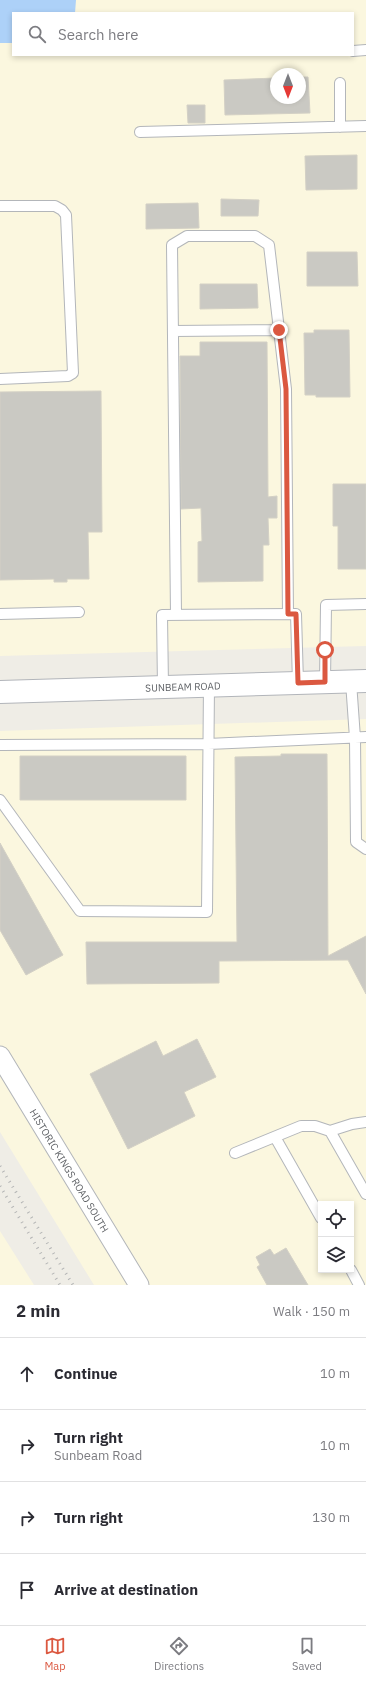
<!DOCTYPE html>
<meta charset="utf-8">
<style>
body{margin:0;font-family:"IBM Plex Sans",sans-serif;background:#f7f7f7;color:#2b2b33}
.controls{position:absolute;right:12px;bottom:12px;display:grid;overflow:hidden;border-radius:0px;box-shadow:0 2px 6px #0003}
.controls button{width:36px;height:36px;display:grid;place-items:center;padding:0;border:0;border-bottom:1px solid #e1e1e2;background:#fff;color:#2b2b33;font:20px sans-serif}
.compass{position:absolute;left:270px;top:68px;width:36px;height:36px;border-radius:50%;background:#fff;box-shadow:0 2px 6px #0003;rotate:180deg}
.stop{position:absolute;width:12px;height:12px;margin:-9px;border:3px solid #db5840;border-radius:50%;background:#fff}
.stop.end{background:#db5840;border-color:#fff;box-shadow:0 1px 4px #0008}
.list{margin:0;padding:0;list-style:none}
h2{display:flex;justify-content:space-between;align-items:center;height:52px;margin:0;padding:0 16px;font-size:17px}
h2 small{font-size:13px;font-weight:400;color:#7c7c81}
.list li{display:grid;grid-template-columns:26px 1fr auto;gap:12px;align-items:center;box-sizing:border-box;height:72px;padding:0 16px;border-top:1px solid #e1e1e2}
.list b{display:block;font-size:15px;white-space:nowrap}
.list p{margin:0;font-size:13px;white-space:nowrap;color:#7c7c81}
.list em{font-size:13px;font-style:normal;color:#7c7c81}
.icon{flex:none;width:22px;height:22px;fill:none;stroke:currentColor;stroke-width:2;stroke-linecap:round;stroke-linejoin:round}
.map{position:relative;flex:none;width:366px;height:1285px;overflow:hidden}
.search{position:absolute;background:#fff;box-shadow:0 2px 6px #0003;left:12px;right:12px;top:12px;height:44px;display:flex;align-items:center;gap:10px;box-sizing:border-box;padding:0 14px;border-radius:0px;color:#7c7c81;font-size:15px}
.sheet{height:340px;background:#fff}
nav{display:flex;justify-content:space-around;align-items:center;box-sizing:border-box;height:56px;border-top:1px solid #e1e1e2;background:#fff;font-size:11px;color:#7c7c81}
nav a{display:grid;justify-items:center;gap:2px}
nav .on{color:#db5840}
.map>svg:first-child{display:block}
.commercial{fill:#fbf7df;fill-rule:evenodd}
.water{fill:#add1f8}
.building{fill:#cac9c3;stroke:#d3d0c5}
.lines{fill:none;stroke-linecap:round;stroke-linejoin:round}
.lane-casing{stroke:#b3b6ba;stroke-width:12}
.street-casing{stroke:#b3b6ba;stroke-width:21}
.secondary-casing{stroke:#b2b5ba;stroke-width:24}
.lane{stroke:#fff;stroke-width:10}
.street{stroke:#fff;stroke-width:19}
.secondary{stroke:#fff;stroke-width:22}
.rail{stroke:#b4b5b5;stroke-width:3;stroke-dasharray:1 5;stroke-linecap:butt}
.route{stroke:#db5840;stroke-width:5}
.labels{text-anchor:middle;dominant-baseline:central;stroke-width:3;stroke-linejoin:round;paint-order:stroke}
.street-label{font-size:10px;fill:#5e6165;stroke:#fff}
</style>
<div class="map">
<svg width="366" height="1285" viewBox="0 0 366 1285">
<rect width="100%" height="100%" fill="#efede6"/>
<path class="commercial" d="M 0,0 L 366,0 L 366,646 L 0,656 ZM 13,13 L 353,13 L 353,55 L 13,55 ZM 276,74 L 300,74 L 300,98 L 276,98 Z
M 366,719 L 366,1285 L 94,1285 L 0,1132 L 0,731 ZM 321,1204 L 351,1204 L 351,1270 L 321,1270 Z
M 0,1231 L 34,1285 L 0,1285 Z"/>
<path class="water" d="M 0,0 L 76,0 L 75,13 L 13,13 L 13,43 L 0,43 Z"/>
<path class="building" d="M 300,77 L 308,77 L 310,113 L 225,115 L 224,80 L 276,78 L 276,98 L 300,98 Z
M 187,105 L 205,105 L 205,123 L 188,123 Z
M 357,155 L 357,189 L 306,190 L 305,156 Z
M 221,199 L 259,200 L 258,216 L 221,216 Z
M 198,203 L 199,228 L 146,229 L 146,204 Z
M 307,252 L 357,252 L 358,286 L 307,286 Z
M 200,284 L 257,284 L 258,308 L 200,309 Z
M 314,330 L 349,330 L 350,397 L 316,397 L 316,395 L 305,395 L 304,333 L 314,333 Z
M 200,342 L 267,342 L 268,497 L 277,496 L 277,518 L 268,518 L 269,545 L 263,545 L 263,581 L 198,582 L 198,542 L 202,541 L 201,508 L 181,509 L 180,356 L 200,356 Z
M 101,391 L 102,532 L 88,532 L 89,579 L 67,579 L 67,582 L 54,582 L 54,579 L 0,580 L 0,392 Z
M 333,484 L 366,484 L 366,569 L 338,569 L 338,526 L 333,526 Z
M 281,754 L 327,754 L 328,956 L 366,936 L 366,994 L 348,960 L 219,961 L 219,983 L 87,984 L 86,942 L 237,942 L 235,757 L 281,756 Z
M 20,756 L 186,756 L 186,800 L 20,800 Z
M 0,843 L 63,955 L 26,975 L 0,930 Z
M 197,1039 L 216,1077 L 184,1092 L 195,1116 L 128,1149 L 90,1074 L 156,1041 L 163,1056 Z
M 286,1248 L 308,1285 L 267,1285 L 257,1267 L 260,1265 L 256,1257 L 270,1249 L 274,1255 Z"/>
<g class="lines">
<g class="lane-casing">
<path id="lane" d="M 353,51 L 366,50
M 340,83 L 340,127
M 140,132 L 366,126
M 0,206 L 55,206 L 62,210 L 66,215 L 73,373 L 68,376 L 0,379
M 173,331 L 279,330
M 0,614 L 79,612
M 176,615 L 172,245 L 187,236 L 255,236 L 269,245 L 286,389 L 288,614
M 325,682 L 326,605 L 366,604
M 351,682 L 355,738 L 356,842 L 366,849
M 163,687 L 162,615 L 296,614 L 298,683
M 0,745 L 208,744 L 366,737
M 0,800 L 80,911 L 207,912 L 209,685
M 330,1131 L 366,1194
M 275,1137 L 321,1218
M 235,1153 L 301,1126 L 315,1126 L 330,1131 L 352,1124 L 366,1122
M 351,1270 L 359,1285"/>
</g>
<g class="street-casing">
<g id="street">
<path id="s1" d="M 0,1056 L 139,1285"/>
</g>
</g>
<g class="secondary-casing">
<g id="secondary">
<path id="s2" d="M 0,692 L 366,681"/>
</g>
</g>
<use href="#lane" class="lane"/>
<use href="#street" class="street"/>
<use href="#secondary" class="secondary"/>
<path class="rail" d="M 0,1166 L 73,1285
M 0,1186 L 60,1285"/>
</g>
<g class="lines">
<path class="route" d="M 279,330 L 286,389 L 288,614 L 296,614 L 298,683 L 325,682 L 325,650"/>
</g>
<g class="labels">
<g class="street-label">
<text stroke="none"><textPath href="#s2" startOffset="183">SUNBEAM ROAD</textPath></text>
<text stroke="none"><textPath href="#s1" startOffset="134">HISTORIC KINGS ROAD SOUTH</textPath></text>
</g>
</g>
</svg>
<div class="controls">
<button><svg class="icon" aria-label="locate" viewBox="0 0 24 24"><circle cx="12" cy="12" r="6"/><path d="M12 2v4M12 18v4M2 12h4M18 12h4"/></svg></button>
<button><svg class="icon" aria-label="layers" viewBox="0 0 24 24"><path d="M12 4l9 5-9 5-9-5zM3 14l9 5 9-5"/></svg></button>
</div>
<svg class="compass" viewBox="-18 -18 36 36"><path d="M0-13l5 13h-10z" fill="#e53935"/><path d="M0 13l5-13h-10z" fill="#7c7c81"/></svg>
<div class="stop" style="left:325px;top:650px"></div>
<div class="stop end" style="left:279px;top:330px"></div>
<div class="search"><svg class="icon" aria-label="search" viewBox="0 0 24 24"><circle cx="10" cy="10" r="6"/><path d="M15 15l6 6"/></svg>Search here</div>
</div>
<section class="sheet">
<h2>2 min<small>Walk · 150 m</small></h2>
<ul class="list">
<li><svg class="icon" aria-label="ahead" viewBox="0 0 24 24"><path d="M12 20V5M6 11l6-6 6 6"/></svg><div><b>Continue</b></div><em>10 m</em></li>
<li><svg class="icon" aria-label="right" viewBox="0 0 24 24"><path d="M7 20v-9h11M14 6l5 5-5 5"/></svg><div><b>Turn right</b><p>Sunbeam Road</p></div><em>10 m</em></li>
<li><svg class="icon" aria-label="right" viewBox="0 0 24 24"><path d="M7 20v-9h11M14 6l5 5-5 5"/></svg><div><b>Turn right</b></div><em>130 m</em></li>
<li><svg class="icon" aria-label="arrive" viewBox="0 0 24 24"><path d="M6 21V4h12l-3 4 3 4H6"/></svg><div><b>Arrive at destination</b></div></li>
</ul>
</section>
<nav>
<a class="on"><svg class="icon" aria-label="map" viewBox="0 0 24 24"><path d="M3 6l6-2 6 2 6-2v14l-6 2-6-2-6 2zM9 4v14M15 6v14"/></svg>Map</a>
<a><svg class="icon" aria-label="directions" viewBox="0 0 24 24"><path d="M12 3l9 9-9 9-9-9zM9 14v-3h6M13 9l2 2-2 2"/></svg>Directions</a>
<a><svg class="icon" aria-label="saved" viewBox="0 0 24 24"><path d="M7 4h10v16l-5-4-5 4z"/></svg>Saved</a>
</nav>
